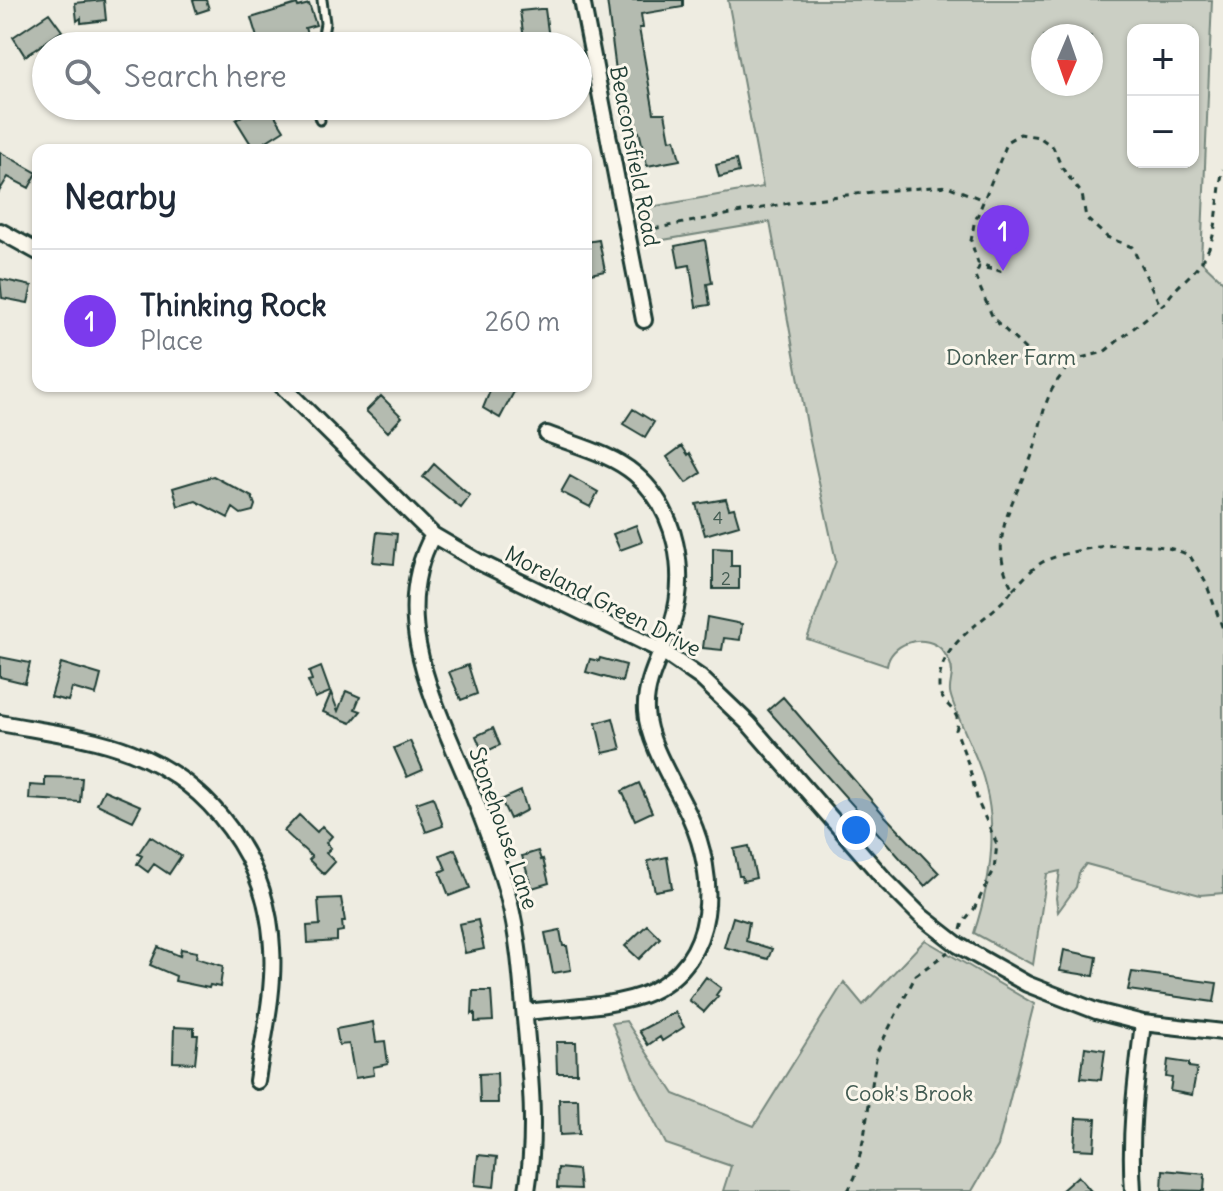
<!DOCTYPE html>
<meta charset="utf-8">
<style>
body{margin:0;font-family:Delius,sans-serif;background:#f6f6f7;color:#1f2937}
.controls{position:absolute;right:24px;top:24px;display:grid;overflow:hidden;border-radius:16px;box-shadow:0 2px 6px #0004}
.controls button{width:72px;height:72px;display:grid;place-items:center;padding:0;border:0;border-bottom:2px solid #e0e1e3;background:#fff;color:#1f2937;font:40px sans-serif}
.compass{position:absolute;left:1031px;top:24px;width:72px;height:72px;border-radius:50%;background:#fff;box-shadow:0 2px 6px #0004;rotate:182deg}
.you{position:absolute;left:856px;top:830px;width:28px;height:28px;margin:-20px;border:6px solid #fff;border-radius:50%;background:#1a73e8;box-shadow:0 0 0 12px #1a73e833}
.badge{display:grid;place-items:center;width:52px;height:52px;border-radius:50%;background:#7c3aed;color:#fff;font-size:26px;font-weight:700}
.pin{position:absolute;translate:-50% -66px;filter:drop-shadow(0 2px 4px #0008)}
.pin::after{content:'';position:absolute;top:42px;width:28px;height:24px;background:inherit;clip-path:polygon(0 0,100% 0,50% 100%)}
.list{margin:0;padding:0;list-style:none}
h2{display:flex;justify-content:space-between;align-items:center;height:104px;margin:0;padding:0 32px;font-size:34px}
h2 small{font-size:26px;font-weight:400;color:#747a83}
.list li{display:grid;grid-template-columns:52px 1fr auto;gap:24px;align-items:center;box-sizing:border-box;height:144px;padding:0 32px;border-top:2px solid #e0e1e3}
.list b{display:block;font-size:30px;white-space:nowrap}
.list p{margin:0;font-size:26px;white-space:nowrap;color:#747a83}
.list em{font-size:26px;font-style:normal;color:#747a83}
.icon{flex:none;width:44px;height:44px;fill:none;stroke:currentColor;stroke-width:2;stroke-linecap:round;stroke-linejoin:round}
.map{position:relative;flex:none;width:1223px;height:1191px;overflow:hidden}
.search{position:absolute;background:#fff;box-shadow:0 2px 6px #0004;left:32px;top:32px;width:560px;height:88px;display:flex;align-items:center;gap:20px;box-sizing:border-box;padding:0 28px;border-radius:44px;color:#747a83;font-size:30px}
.panel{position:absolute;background:#fff;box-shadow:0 2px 6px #0004;left:32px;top:144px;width:560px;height:248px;border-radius:16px}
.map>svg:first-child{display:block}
.green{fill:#cbcfc4;stroke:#75867c;stroke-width:2;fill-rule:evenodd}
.building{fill:#b4bbb0;stroke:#1f3d34;stroke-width:2}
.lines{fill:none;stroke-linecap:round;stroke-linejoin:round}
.service-casing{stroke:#1f3d34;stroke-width:13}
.minor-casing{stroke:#1f3d34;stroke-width:20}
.path{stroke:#1f3d34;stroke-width:3;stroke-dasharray:6 6;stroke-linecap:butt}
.service{stroke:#fbf7ec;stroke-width:7}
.minor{stroke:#fbf7ec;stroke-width:14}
.labels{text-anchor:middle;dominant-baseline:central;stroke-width:6;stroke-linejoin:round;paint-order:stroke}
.number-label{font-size:18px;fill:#445c53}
.street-label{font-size:22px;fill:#1f3d34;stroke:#fbf7ec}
.park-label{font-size:22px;fill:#415a51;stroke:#fbf7ec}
</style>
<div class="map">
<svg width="1223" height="1191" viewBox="0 0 1223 1191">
<rect width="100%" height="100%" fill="#eeece1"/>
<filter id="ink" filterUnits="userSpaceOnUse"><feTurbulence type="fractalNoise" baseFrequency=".0125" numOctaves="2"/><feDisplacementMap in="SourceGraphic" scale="16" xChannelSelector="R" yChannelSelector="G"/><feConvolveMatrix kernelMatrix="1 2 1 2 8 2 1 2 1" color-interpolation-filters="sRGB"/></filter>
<g filter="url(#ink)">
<path class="green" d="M 728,0 L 1212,0 L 1201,261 L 1223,282 L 1223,893 L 1200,895 L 1086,864 L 1079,873 L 1076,887 L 1058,912 L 1056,898 L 1060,871 L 1047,874 L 1033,965 L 974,933 C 993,875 1000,817 977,760 C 972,747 951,703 950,692 C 949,682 955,673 950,663 C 948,659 943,650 939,647 C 921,633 890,644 887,666 L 807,639 L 836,561 L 810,441 L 770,222 L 645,243 L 639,209 L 763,187 ZM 1133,30 L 1193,30 L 1193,162 L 1133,162 ZM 1091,36 L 1091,84 L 1043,84 L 1043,36 Z
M 925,940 L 1034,1004 L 998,1146 L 972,1191 L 723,1191 L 731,1166 L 666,1144 L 637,1087 L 612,1023 L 626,1021 L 674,1094 L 754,1126 L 844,982 L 863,1005 Z"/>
<path class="building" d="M 104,0 L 106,20 L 81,23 L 81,18 L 77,21 L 75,3 Z
M 193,0 L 206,0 L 209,9 L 197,13 Z
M 607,0 L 683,0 L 683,7 L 641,14 L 643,28 L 639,28 L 654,113 L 665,113 L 670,140 L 675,139 L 680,160 L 647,166 L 640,135 L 639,132 L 634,133 L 628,105 L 625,105 L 616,71 Z
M 297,4 L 298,7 L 309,4 L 316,25 L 305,28 L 309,40 L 288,46 L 280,46 L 278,38 L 259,44 L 251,18 Z
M 540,9 L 545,9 L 550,46 L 525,46 L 520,11 Z
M 49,13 L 62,31 L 25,56 L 13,37 Z
M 257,106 L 269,106 L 284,130 L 254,149 L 236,120 Z
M 0,152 L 37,173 L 29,188 L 8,177 L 0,190 Z
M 736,160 L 739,172 L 719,177 L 716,165 Z
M 599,240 L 605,271 L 590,274 L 586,242 Z
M 705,240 L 712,283 L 707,284 L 710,305 L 696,307 L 690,265 L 679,267 L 675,246 Z
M 0,279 L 32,286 L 28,303 L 2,298 Z
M 492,386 L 508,386 L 515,390 L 500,418 L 483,408 Z
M 381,396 L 402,417 L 388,432 L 366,411 Z
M 633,409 L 654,422 L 645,437 L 623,424 Z
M 682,446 L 688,455 L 690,453 L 701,473 L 686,483 L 667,457 Z
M 434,464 L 470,496 L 461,508 L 423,477 Z
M 213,476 L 252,497 L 255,505 L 253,511 L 241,514 L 233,508 L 228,518 L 196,501 L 178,506 L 173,488 Z
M 570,476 L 598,492 L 590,507 L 561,492 Z
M 726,499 L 729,509 L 734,508 L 739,525 L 705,535 L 696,504 Z
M 636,525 L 642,542 L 620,550 L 613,534 Z
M 377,532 L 397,534 L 394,564 L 373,562 Z
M 713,548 L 731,549 L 731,566 L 739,566 L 739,589 L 713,589 Z
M 707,617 L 742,624 L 740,640 L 724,638 L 722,650 L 703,648 Z
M 0,657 L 30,663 L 25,683 L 0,677 Z
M 600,658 L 626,665 L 622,682 L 586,672 L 590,659 L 599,661 Z
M 61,663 L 101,675 L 96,695 L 72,688 L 68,701 L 51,697 Z
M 468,665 L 477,694 L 461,700 L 449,672 Z
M 321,667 L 330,692 L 315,698 L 308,681 L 312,680 L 309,672 Z
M 346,691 L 360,697 L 355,709 L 361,711 L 351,723 L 323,712 L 331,693 L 338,711 Z
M 783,697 L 885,816 L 939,873 L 925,886 L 768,710 Z
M 613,718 L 621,749 L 603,753 L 596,723 Z
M 493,728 L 500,745 L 483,753 L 476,736 Z
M 410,741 L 423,770 L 407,777 L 394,748 Z
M 45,777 L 82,778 L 80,802 L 29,799 L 30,785 L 45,786 Z
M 639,783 L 652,812 L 635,820 L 622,791 Z
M 104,790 L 141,806 L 133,821 L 97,804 Z
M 521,791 L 527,810 L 510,819 L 501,800 Z
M 433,797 L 443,826 L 426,832 L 416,803 Z
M 299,815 L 317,832 L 322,826 L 332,836 L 326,843 L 331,848 L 326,853 L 335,862 L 324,874 L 309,860 L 312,857 L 284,831 Z
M 150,836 L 181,856 L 169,874 L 154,864 L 148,872 L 137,864 L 142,856 L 138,854 Z
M 749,846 L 756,878 L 743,881 L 742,876 L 739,876 L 734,849 Z
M 455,849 L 470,888 L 449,896 L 440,872 L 446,869 L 440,855 Z
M 538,851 L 541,860 L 543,859 L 549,883 L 532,888 L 522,856 Z
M 667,857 L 672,888 L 655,891 L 648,861 Z
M 341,898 L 345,921 L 342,922 L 343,931 L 337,932 L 337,941 L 308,943 L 307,926 L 320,925 L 318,899 Z
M 733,917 L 749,922 L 746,941 L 772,949 L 768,959 L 724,947 Z
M 478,920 L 484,949 L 465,953 L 459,924 Z
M 647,925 L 660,938 L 639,959 L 625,946 Z
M 560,930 L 563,946 L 567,946 L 571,970 L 553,973 L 545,933 Z
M 158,947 L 180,956 L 181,949 L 197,952 L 196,958 L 223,966 L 220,987 L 210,985 L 209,988 L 175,981 L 176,976 L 150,965 Z
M 1064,950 L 1097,957 L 1094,976 L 1060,971 Z
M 1132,972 L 1217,983 L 1214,1002 L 1128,990 Z
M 706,977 L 721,988 L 716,995 L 718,996 L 704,1012 L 689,1000 Z
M 473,991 L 491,991 L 493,1021 L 475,1022 L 475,1013 L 472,1014 Z
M 675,1012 L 684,1027 L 662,1041 L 660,1037 L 648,1045 L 639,1031 Z
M 373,1022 L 376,1042 L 385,1041 L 388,1064 L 373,1067 L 374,1075 L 355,1078 L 349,1044 L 339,1045 L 336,1029 Z
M 174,1027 L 194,1028 L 194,1035 L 198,1035 L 195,1063 L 173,1062 Z
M 556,1042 L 576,1042 L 577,1073 L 557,1073 Z
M 1085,1047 L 1105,1050 L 1101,1080 L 1081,1078 Z
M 1168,1060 L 1189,1063 L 1189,1067 L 1197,1068 L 1192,1095 L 1170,1091 L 1172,1078 L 1166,1077 Z
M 497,1073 L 498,1103 L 480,1103 L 479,1074 Z
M 559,1099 L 578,1099 L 579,1134 L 560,1135 Z
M 1076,1118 L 1096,1119 L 1094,1150 L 1074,1149 Z
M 478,1155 L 497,1157 L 494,1187 L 475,1185 Z
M 558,1168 L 578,1170 L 580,1189 L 557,1188 Z
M 1163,1170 L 1205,1174 L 1204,1191 L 1162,1190 Z
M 1078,1176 L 1091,1191 L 1061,1191 Z"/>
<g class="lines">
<g class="service-casing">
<path id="service" d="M 321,46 L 325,23 L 322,0
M 316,106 L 320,120"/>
</g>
<g class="minor-casing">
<path id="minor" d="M 582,0 L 644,320
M 0,231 L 38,252
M 282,386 L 433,535 L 479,562 L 662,651 L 701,678 L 749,724 L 885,880 L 921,916 L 958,945 L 1027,984 L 1096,1011 L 1143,1023 L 1223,1032
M 433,535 C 389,614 433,699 464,773 C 481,814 498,857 509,900 C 518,935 521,972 524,1009 C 530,1070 537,1130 527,1191
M 0,723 C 43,731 90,736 131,752 C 212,784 268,860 272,948 C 275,992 263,1038 257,1081
M 525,1012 C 560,1008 619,1007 650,992 C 719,959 717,876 690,817 C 676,786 648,745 646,711 C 644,681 663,652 672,624 C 688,573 677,510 635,474 C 612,454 575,445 547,434
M 1133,1191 C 1129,1134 1136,1080 1143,1023"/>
</g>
<path class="path" d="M 642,231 L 799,201 L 880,191 L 947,186 L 984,200
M 1069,366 L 1063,361 L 1031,355 L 993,318 L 975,276 L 979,267 L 1000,271 L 978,263 L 971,241 L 974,224 L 1008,141 L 1020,134 L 1039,137 L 1053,147 L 1062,168 L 1082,194 L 1086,218 L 1107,237 L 1132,247 L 1161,307
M 1013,589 C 1024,579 1034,565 1047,560 C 1084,545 1154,536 1190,556 L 1206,583 L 1223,629
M 961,930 L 963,922 L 974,909 L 994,870 L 997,844 L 978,802 L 969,766 L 956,730 C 964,710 940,706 939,687 C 938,639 990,622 1013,589 C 984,539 1016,501 1032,455 C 1039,436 1041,414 1049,396 C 1054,383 1065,371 1073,360 L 1104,352 L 1166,302 C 1176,285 1194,275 1204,258 C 1220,230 1216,199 1223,169
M 848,1191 L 855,1177 L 864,1137 L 877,1052 L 916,975 L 948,952"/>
<use href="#service" class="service"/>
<use href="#minor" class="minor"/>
</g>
</g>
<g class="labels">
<g class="number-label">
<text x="718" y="517">4</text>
<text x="726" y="578">2</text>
</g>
<g class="street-label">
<text transform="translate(635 156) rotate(79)">Beaconsfield Road</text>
<text transform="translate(603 601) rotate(27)">Moreland Green Drive</text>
<text transform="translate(504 828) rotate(71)">Stonehouse Lane</text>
</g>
<g class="park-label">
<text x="1011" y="357">Donker Farm</text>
<text x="909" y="1093">Cook's Brook</text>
</g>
</g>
</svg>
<div class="controls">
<button>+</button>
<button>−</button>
</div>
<svg class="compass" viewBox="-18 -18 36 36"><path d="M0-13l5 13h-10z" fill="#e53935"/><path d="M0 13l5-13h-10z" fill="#747a83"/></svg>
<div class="you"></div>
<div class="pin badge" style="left:1003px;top:271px">1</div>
<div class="search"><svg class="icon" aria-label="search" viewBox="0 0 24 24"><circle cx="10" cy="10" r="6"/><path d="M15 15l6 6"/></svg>Search here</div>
<section class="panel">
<h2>Nearby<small></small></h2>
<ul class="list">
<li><span class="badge">1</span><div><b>Thinking Rock</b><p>Place</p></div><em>260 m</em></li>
</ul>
</section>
</div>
